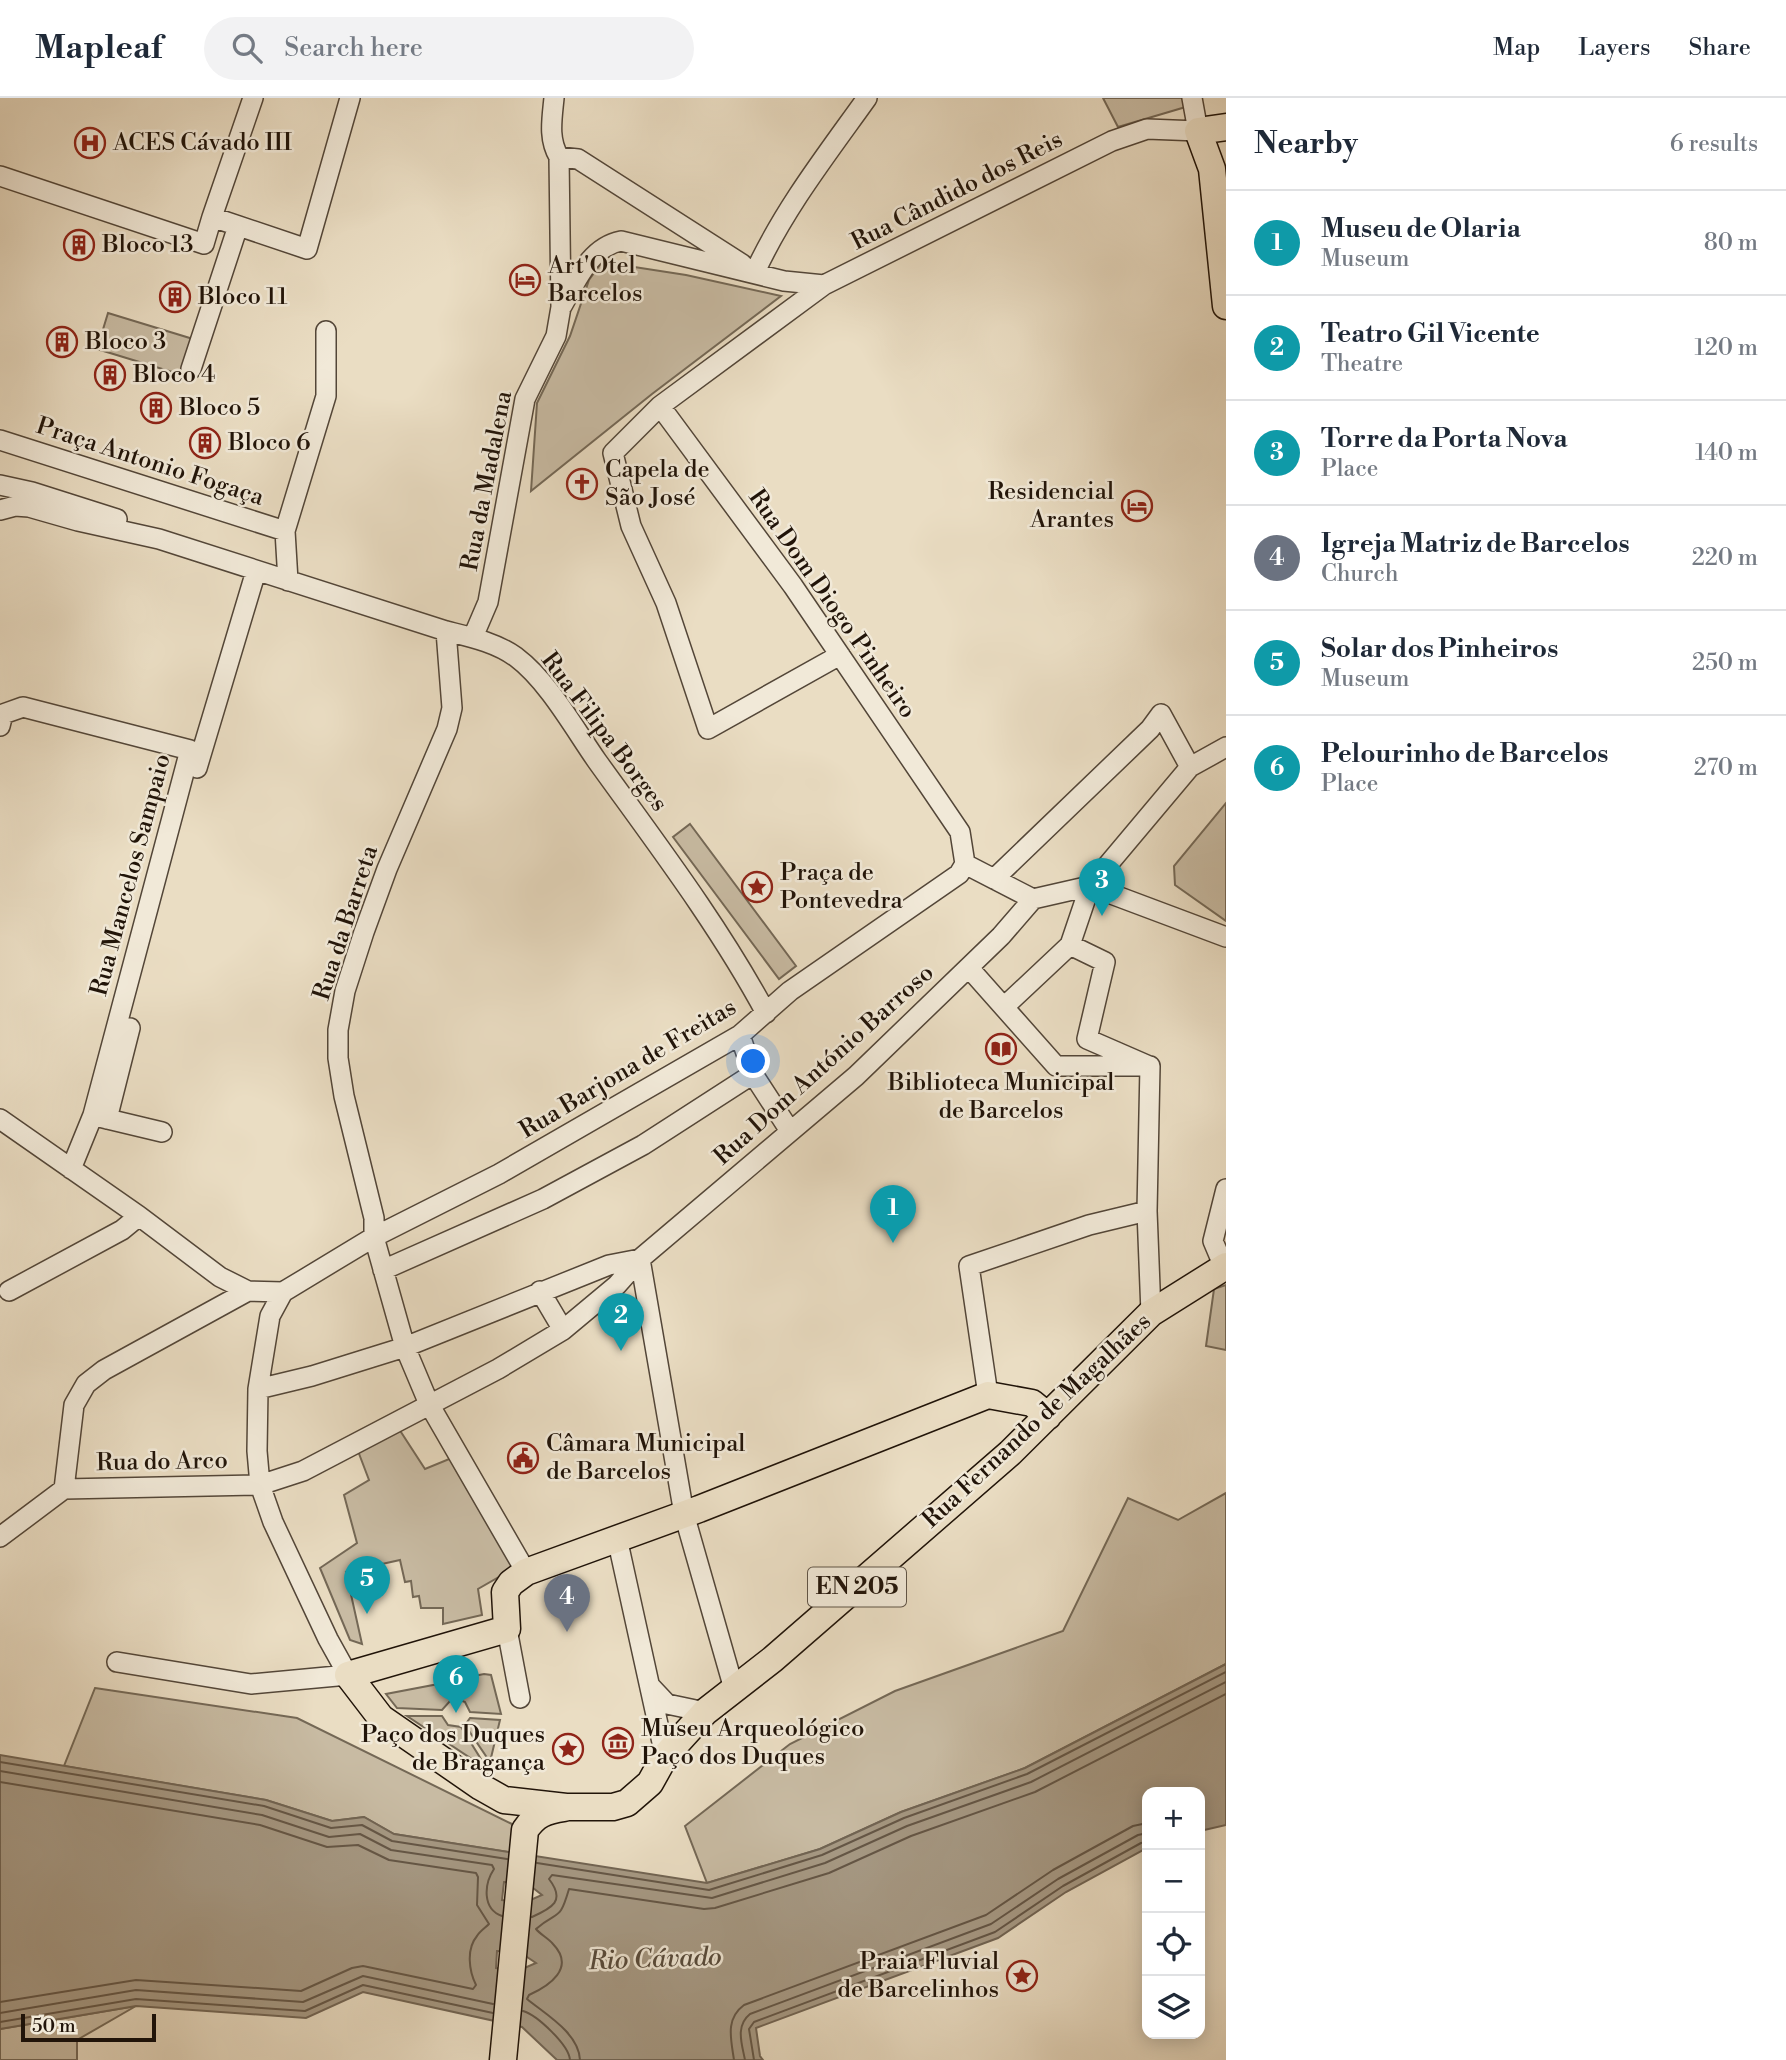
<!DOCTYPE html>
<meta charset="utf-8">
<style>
body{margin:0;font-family:"Libre Bodoni",serif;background:#f2f2f3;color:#1f2937}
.controls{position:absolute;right:21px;bottom:21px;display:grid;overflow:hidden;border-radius:14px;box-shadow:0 4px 18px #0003}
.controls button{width:63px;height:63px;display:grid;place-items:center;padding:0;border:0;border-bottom:2px solid #e0e1e3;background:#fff;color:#1f2937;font:35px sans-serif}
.scale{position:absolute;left:21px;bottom:18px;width:135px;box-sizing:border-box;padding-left:7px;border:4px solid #211409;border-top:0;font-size:19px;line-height:24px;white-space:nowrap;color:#211409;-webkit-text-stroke:5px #f1e9d8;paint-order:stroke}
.you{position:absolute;left:754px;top:964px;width:24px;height:24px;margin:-18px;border:5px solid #fff;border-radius:50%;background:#1a73e8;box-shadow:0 0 0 10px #1a73e833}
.badge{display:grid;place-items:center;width:46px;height:46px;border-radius:50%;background:#7c3aed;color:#fff;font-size:23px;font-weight:700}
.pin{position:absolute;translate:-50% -58px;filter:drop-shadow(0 2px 4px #0008)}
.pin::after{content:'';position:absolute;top:37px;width:24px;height:21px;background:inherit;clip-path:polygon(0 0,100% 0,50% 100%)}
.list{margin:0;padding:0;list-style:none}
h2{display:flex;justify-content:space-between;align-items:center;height:91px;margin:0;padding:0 28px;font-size:30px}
h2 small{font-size:23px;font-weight:400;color:#747a83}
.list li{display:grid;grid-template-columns:46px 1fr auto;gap:21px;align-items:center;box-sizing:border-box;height:105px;padding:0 28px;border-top:2px solid #e0e1e3}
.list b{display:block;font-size:26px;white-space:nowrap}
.list p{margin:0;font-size:23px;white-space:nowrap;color:#747a83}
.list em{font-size:23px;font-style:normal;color:#747a83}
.icon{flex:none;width:38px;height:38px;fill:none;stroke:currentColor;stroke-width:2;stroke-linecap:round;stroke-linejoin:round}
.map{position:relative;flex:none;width:1226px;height:1962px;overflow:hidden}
header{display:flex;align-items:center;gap:42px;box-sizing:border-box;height:98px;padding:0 35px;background:#fff;border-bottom:2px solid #e0e1e3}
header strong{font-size:33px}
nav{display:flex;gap:38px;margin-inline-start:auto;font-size:24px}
.search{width:490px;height:63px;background:#f2f2f3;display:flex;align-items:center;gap:18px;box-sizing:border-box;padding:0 24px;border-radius:38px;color:#747a83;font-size:26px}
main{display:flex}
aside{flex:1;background:#fff}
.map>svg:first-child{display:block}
.green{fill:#c8bba3;stroke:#746856;stroke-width:2}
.water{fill:#a69984;stroke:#716453;stroke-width:2;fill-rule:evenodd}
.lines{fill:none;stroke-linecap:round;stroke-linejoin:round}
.shore{stroke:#645646;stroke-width:2}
.minor-casing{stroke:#534638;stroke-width:22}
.major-casing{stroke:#211409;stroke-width:29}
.minor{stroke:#f1e9d8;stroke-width:19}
.major{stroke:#eaddc3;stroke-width:26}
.labels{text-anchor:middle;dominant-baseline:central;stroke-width:5;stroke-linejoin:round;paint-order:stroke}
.shield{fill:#f1e9d8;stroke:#5f5447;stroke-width:2}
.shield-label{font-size:23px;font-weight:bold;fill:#211409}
.poi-label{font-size:24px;fill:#211409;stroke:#f1e9d8;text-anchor:start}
.street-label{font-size:24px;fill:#211409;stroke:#f1e9d8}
.water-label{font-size:26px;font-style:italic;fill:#56493a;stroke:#f1e9d8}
</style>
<header>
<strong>Mapleaf</strong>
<div class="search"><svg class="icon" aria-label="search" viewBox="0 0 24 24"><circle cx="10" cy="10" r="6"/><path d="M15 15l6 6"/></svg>Search here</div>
<nav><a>Map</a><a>Layers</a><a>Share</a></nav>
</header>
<main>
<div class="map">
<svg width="1226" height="1962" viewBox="0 0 1226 1962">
<rect width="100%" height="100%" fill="#eaddc3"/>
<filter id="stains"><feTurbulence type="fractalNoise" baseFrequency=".00286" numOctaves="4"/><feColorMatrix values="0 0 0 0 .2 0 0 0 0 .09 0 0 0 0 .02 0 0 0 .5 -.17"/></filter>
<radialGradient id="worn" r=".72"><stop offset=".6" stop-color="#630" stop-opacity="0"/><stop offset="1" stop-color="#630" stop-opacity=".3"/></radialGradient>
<path class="green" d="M 1103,0 L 1187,0 L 1189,8 L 1118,29 Z
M 602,164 L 686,177 L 781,198 L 652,296 L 531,393 L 537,305 L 570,238 L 589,182 Z
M 108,215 L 193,241 L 182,277 L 97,251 Z
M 1226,705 L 1226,823 L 1175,787 L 1174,768 Z
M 690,726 L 796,868 L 779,881 L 673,739 Z
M 1226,1187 L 1226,1252 L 1206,1248 L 1214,1191 Z
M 399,1331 L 425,1371 L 454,1359 L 518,1468 L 478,1491 L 482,1517 L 443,1526 L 443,1510 L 421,1510 L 419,1498 L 413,1499 L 411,1483 L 405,1484 L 400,1462 L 346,1474 L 362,1546 L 350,1542 L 320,1470 L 357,1445 L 344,1397 L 369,1382 L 358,1353 Z
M 1226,1395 L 1226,1566 L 1025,1670 L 901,1714 L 820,1751 L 707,1785 L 685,1728 L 790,1646 L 895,1593 L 1063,1533 L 1128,1400 L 1178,1422 Z
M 484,1576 L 491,1577 L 501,1616 L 470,1614 L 465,1604 L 457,1601 L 454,1582 Z
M 449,1584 L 451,1602 L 442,1612 L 397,1610 L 386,1596 Z
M 95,1590 L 297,1620 L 512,1726 L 514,1755 L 394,1736 L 364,1719 L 332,1723 L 266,1702 L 64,1668 Z
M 407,1618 L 442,1618 L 448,1627 L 461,1629 L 484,1666 L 475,1663 Z
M 470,1620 L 500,1622 L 490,1664 L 465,1627 Z
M 136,1908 L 77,1942 L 77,1962 L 0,1962 L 0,1931 Z"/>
<path class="water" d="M 1226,1566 L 1226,1727 L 1200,1733 L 1200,1694 L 1147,1694 L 1147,1750 L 1066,1794 L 998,1840 L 756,1930 L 760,1958 L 763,1962 L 557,1962 L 522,1929 L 363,1894 L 306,1920 L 136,1908 L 0,1931 L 0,1657 L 266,1702 L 332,1723 L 364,1719 L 394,1736 L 707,1785 L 820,1751 L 901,1714 L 1025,1670 ZM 504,1784 L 528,1786 L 542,1797 L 526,1804 L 502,1802 ZM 497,1853 L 521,1855 L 536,1865 L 520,1872 L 496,1870 Z"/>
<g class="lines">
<path class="shore" d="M 0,1664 L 264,1708 L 331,1730 L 362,1727 L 392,1743 L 507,1761
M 0,1673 L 262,1717 L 329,1739 L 360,1736 L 391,1752 L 492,1767 L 494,1771 C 484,1786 482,1811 502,1818
M 0,1684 L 260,1727 L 327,1749 L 358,1747 L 389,1762 L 476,1775 L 478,1779 L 477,1807 L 489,1826 C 485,1830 480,1833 477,1838 C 466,1851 469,1873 476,1887 L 473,1891 L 363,1868 L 352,1870 L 301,1893 L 136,1882 L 0,1904
M 537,1765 L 709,1792 L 822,1757 L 904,1720 L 1027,1676 L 1226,1574
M 532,1819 C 552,1810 566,1803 549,1781 L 552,1777 L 712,1800 L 825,1765 L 907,1728 L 1031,1684 L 1226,1584
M 523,1913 C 537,1917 569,1947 570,1962
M 0,1915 L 136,1892 L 303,1904 L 363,1878 L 493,1906
M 0,1924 L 136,1901 L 305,1913 L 363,1887 L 493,1915
M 580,1962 C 579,1935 545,1916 527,1901 L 529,1897 C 549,1888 576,1870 553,1846 C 548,1840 541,1837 536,1831 C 559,1811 559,1825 569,1791 L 704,1811 L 715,1810 L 829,1775 L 911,1738 L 1035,1694 L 1226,1596
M 734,1962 C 731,1941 725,1921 744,1907 L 986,1817 L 1053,1772 L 1133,1728 L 1147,1725
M 745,1962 C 742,1946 735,1928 750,1916 L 991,1826 L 1058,1781 L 1138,1737 L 1147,1735
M 754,1962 L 749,1931 L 754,1924 L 995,1834 L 1063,1788 L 1141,1745 L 1147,1744"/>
<g class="minor-casing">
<path id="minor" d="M 559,59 L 578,61 L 742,166
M 0,78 L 204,146 L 212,119 L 307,151 L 350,0
M 212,119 L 253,0
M 755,174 C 784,111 827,56 867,0
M 562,208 C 577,182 590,149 621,143 L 784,183 L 824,187
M 191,271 L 238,128
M 0,342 L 285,433
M 0,387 L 32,394 L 117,421
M 0,412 L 15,408 L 29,409 L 78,423 L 159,441 L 446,533 C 470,539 495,544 516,559 C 548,583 574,630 597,663 C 656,745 718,826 766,915
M 288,483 L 285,433 L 326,298 L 326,233
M 446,533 L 452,610 L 447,631 L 387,771 L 364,834 L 345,893 L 338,932 L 338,960 L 344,998 L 374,1120 L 374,1139 L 405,1249 L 429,1306 L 526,1474
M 473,539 L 488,504 L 525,301 L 556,238 L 561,209 L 559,59 C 548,41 552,21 554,0
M 840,557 L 708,631 L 666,505 L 631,428 L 613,355 L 660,308 L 824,187 L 1112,43 L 1147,31 L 1198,33 L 1192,0
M 0,628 L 3,616 L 23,609 L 190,652 L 93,1017 L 71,1071
M 1190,669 L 1226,649
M 197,670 L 256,473
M 965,766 L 1033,801 L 1090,788 L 1226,839
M 994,781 L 1150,631 L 1161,616 L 1190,669 L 1090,788 L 1070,847 L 1105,864 L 1087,941 L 1149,968
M 969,870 L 1056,968 L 1150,968 L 1147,1113 L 1151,1215
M 1004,909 L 1070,847
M 740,937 L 753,976 L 790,1033
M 95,1018 L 162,1034
M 0,1021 L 139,1118 L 220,1179 L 248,1193 L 283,1194 L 374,1139 L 499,1076 L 740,937 L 790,893 L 959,776 L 965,766 L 960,734 L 793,488 L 660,308
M 107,1021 L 130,930
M 640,1161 L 684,1416 L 734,1591
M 1224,1169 L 1213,1143 L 1226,1091
M 383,1172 L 543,1101 L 643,1047 L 753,976
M 9,1193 L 122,1132 L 139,1118
M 540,1193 L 563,1232
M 258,1291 L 312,1278 L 405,1249 L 609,1167 L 640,1161
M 988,1297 L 969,1168 L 1089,1127 L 1147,1113
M 64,1391 L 260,1387 L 303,1373 L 498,1271 L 563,1232 L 617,1187 L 640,1161 L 856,978 L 1001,838 L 1033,801
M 64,1391 L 74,1307 L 86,1286 L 104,1272 L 248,1193
M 0,1439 L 64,1391
M 617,1440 L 665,1658
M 507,1531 L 520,1600
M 117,1564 L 251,1586 L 348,1577 L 328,1541 L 273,1424 L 260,1387 L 257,1353 L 258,1291 L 270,1218 L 283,1194
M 651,1589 L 667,1606 L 705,1614"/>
</g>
<g class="major-casing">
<path id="major" d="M 1226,29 L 1198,33 L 1212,71 L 1226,208
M 1048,1318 L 1032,1305 L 988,1297 L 699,1411 L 526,1474 L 511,1485 L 505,1494 L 507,1531 L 348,1577 L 381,1620 L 481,1689 L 504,1702 L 566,1709 L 613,1709 L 627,1705 L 650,1685 L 665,1658 L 705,1614 L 773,1561 L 1010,1355 L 1151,1215 L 1226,1168
M 503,1962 L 525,1732 C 536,1716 545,1713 564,1710"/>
</g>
<use href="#minor" class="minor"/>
<use href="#major" class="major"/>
</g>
<defs>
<g id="hospital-ring" transform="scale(1.575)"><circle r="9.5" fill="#f1e9d8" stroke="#8f2418" stroke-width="1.5"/><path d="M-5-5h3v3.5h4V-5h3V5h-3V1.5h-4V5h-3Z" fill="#8f2418"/></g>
<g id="building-ring" transform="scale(1.575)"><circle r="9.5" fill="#f1e9d8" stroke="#8f2418" stroke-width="1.5"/><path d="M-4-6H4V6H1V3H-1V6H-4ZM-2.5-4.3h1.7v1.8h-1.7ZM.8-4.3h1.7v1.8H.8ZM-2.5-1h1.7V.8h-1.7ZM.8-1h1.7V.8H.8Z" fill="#8f2418"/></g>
<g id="hotel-ring" transform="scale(1.575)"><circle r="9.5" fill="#f1e9d8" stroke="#8f2418" stroke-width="1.5"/><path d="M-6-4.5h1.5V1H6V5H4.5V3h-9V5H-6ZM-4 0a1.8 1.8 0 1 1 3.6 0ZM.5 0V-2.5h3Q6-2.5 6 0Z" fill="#8f2418"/></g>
<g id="church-ring" transform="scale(1.575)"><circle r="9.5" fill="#f1e9d8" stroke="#8f2418" stroke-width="1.5"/><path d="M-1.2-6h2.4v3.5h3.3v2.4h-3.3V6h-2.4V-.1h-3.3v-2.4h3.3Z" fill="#8f2418"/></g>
<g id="sight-ring" transform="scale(1.575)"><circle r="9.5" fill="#f1e9d8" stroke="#8f2418" stroke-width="1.5"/><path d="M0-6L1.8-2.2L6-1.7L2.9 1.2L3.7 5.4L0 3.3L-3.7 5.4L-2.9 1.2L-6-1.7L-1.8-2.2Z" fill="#8f2418"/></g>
<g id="library-ring" transform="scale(1.575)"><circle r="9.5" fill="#f1e9d8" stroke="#8f2418" stroke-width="1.5"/><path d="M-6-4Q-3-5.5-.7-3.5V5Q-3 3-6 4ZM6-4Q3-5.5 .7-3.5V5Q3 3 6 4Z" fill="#8f2418"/></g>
<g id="civic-ring" transform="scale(1.575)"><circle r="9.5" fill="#f1e9d8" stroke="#8f2418" stroke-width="1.5"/><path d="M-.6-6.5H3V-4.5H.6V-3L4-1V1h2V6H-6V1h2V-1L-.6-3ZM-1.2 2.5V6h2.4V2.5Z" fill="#8f2418"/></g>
<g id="museum-ring" transform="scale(1.575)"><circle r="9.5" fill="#f1e9d8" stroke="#8f2418" stroke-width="1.5"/><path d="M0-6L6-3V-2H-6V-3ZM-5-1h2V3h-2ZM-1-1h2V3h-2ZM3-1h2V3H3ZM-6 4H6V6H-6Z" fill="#8f2418"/></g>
</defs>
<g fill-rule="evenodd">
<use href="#hospital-ring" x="90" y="45"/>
<use href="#building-ring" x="79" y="147"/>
<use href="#hotel-ring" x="525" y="182"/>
<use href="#building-ring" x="175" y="199"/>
<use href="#building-ring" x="62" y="244"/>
<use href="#building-ring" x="110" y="277"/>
<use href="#building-ring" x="156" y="310"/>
<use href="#building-ring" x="205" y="345"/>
<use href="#church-ring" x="582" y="386"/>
<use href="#hotel-ring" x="1137" y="408"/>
<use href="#sight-ring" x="757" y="789"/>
<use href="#library-ring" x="1001" y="951"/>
<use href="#civic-ring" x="523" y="1360"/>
<use href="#museum-ring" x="618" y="1645"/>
<use href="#sight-ring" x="568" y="1651"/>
<use href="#sight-ring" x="1022" y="1878"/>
</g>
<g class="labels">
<rect class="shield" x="808" y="1469.5" width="98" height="39" rx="5"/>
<g class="shield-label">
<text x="857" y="1489">EN 205</text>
</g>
<g class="poi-label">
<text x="113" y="45">ACES Cávado III</text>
<text x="102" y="147">Bloco 13</text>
<text x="548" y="168">Art'Otel<tspan x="548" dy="28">Barcelos</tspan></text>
<text x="198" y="199">Bloco 11</text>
<text x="85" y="244">Bloco 3</text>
<text x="133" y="277">Bloco 4</text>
<text x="179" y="310">Bloco 5</text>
<text x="228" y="345">Bloco 6</text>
<text x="605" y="372">Capela de<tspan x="605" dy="28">São José</tspan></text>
<text x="1114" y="394" text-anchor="end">Residencial<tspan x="1114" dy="28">Arantes</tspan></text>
<text x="780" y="775">Praça de<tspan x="780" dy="28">Pontevedra</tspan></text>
<text x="1001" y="985" text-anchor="middle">Biblioteca Municipal<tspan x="1001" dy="28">de Barcelos</tspan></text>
<text x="546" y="1346">Câmara Municipal<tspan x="546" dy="28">de Barcelos</tspan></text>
<text x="641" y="1631">Museu Arqueológico<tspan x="641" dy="28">Paço dos Duques</tspan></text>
<text x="545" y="1637" text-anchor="end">Paço dos Duques<tspan x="545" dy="28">de Bragança</tspan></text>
<text x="999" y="1864" text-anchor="end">Praia Fluvial<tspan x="999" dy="28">de Barcelinhos</tspan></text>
</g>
<g class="street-label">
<text transform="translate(957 93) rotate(-27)">Rua Cândido dos Reis</text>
<text transform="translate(150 364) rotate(18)">Praça Antonio Fogaça</text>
<text transform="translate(487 383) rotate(-79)">Rua da Madalena</text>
<text transform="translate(832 506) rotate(55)">Rua Dom Diogo Pinheiro</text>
<text transform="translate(604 634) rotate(53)">Rua Filipa Borges</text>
<text transform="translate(131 777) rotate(-75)">Rua Mancelos Sampaio</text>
<text transform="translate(346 825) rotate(-72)">Rua da Barreta</text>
<text transform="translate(824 967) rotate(-42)">Rua Dom António Barroso</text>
<text transform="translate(628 971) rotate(-31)">Rua Barjona de Freitas</text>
<text transform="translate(1037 1323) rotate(-43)">Rua Fernando de Magalhães</text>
<text transform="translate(162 1364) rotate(-1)">Rua do Arco</text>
</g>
<g class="water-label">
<text transform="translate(655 1861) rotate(-2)">Rio Cávado</text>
</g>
</g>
<rect width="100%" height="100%" filter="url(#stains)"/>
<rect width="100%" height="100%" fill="url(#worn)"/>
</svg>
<div class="controls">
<button>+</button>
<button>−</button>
<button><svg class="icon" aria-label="locate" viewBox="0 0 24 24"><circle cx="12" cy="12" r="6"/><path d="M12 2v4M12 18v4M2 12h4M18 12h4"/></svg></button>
<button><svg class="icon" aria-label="layers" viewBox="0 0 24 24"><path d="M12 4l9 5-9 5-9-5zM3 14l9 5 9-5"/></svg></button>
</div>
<div class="scale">50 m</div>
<div class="you"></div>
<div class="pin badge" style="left:893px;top:1145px;background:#0f9aa8">1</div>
<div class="pin badge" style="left:621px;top:1253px;background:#0f9aa8">2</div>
<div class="pin badge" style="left:1102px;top:818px;background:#0f9aa8">3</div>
<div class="pin badge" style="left:567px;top:1534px;background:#6b7280">4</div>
<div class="pin badge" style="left:367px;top:1516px;background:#0f9aa8">5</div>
<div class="pin badge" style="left:456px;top:1615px;background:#0f9aa8">6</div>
</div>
<aside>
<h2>Nearby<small>6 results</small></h2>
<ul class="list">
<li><span class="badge" style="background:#0f9aa8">1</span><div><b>Museu de Olaria</b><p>Museum</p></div><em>80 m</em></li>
<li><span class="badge" style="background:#0f9aa8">2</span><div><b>Teatro Gil Vicente</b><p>Theatre</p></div><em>120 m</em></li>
<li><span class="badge" style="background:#0f9aa8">3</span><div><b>Torre da Porta Nova</b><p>Place</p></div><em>140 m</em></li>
<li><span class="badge" style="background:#6b7280">4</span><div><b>Igreja Matriz de Barcelos</b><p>Church</p></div><em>220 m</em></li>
<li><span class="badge" style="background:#0f9aa8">5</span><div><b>Solar dos Pinheiros</b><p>Museum</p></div><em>250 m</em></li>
<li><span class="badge" style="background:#0f9aa8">6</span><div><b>Pelourinho de Barcelos</b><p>Place</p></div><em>270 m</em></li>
</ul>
</aside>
</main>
